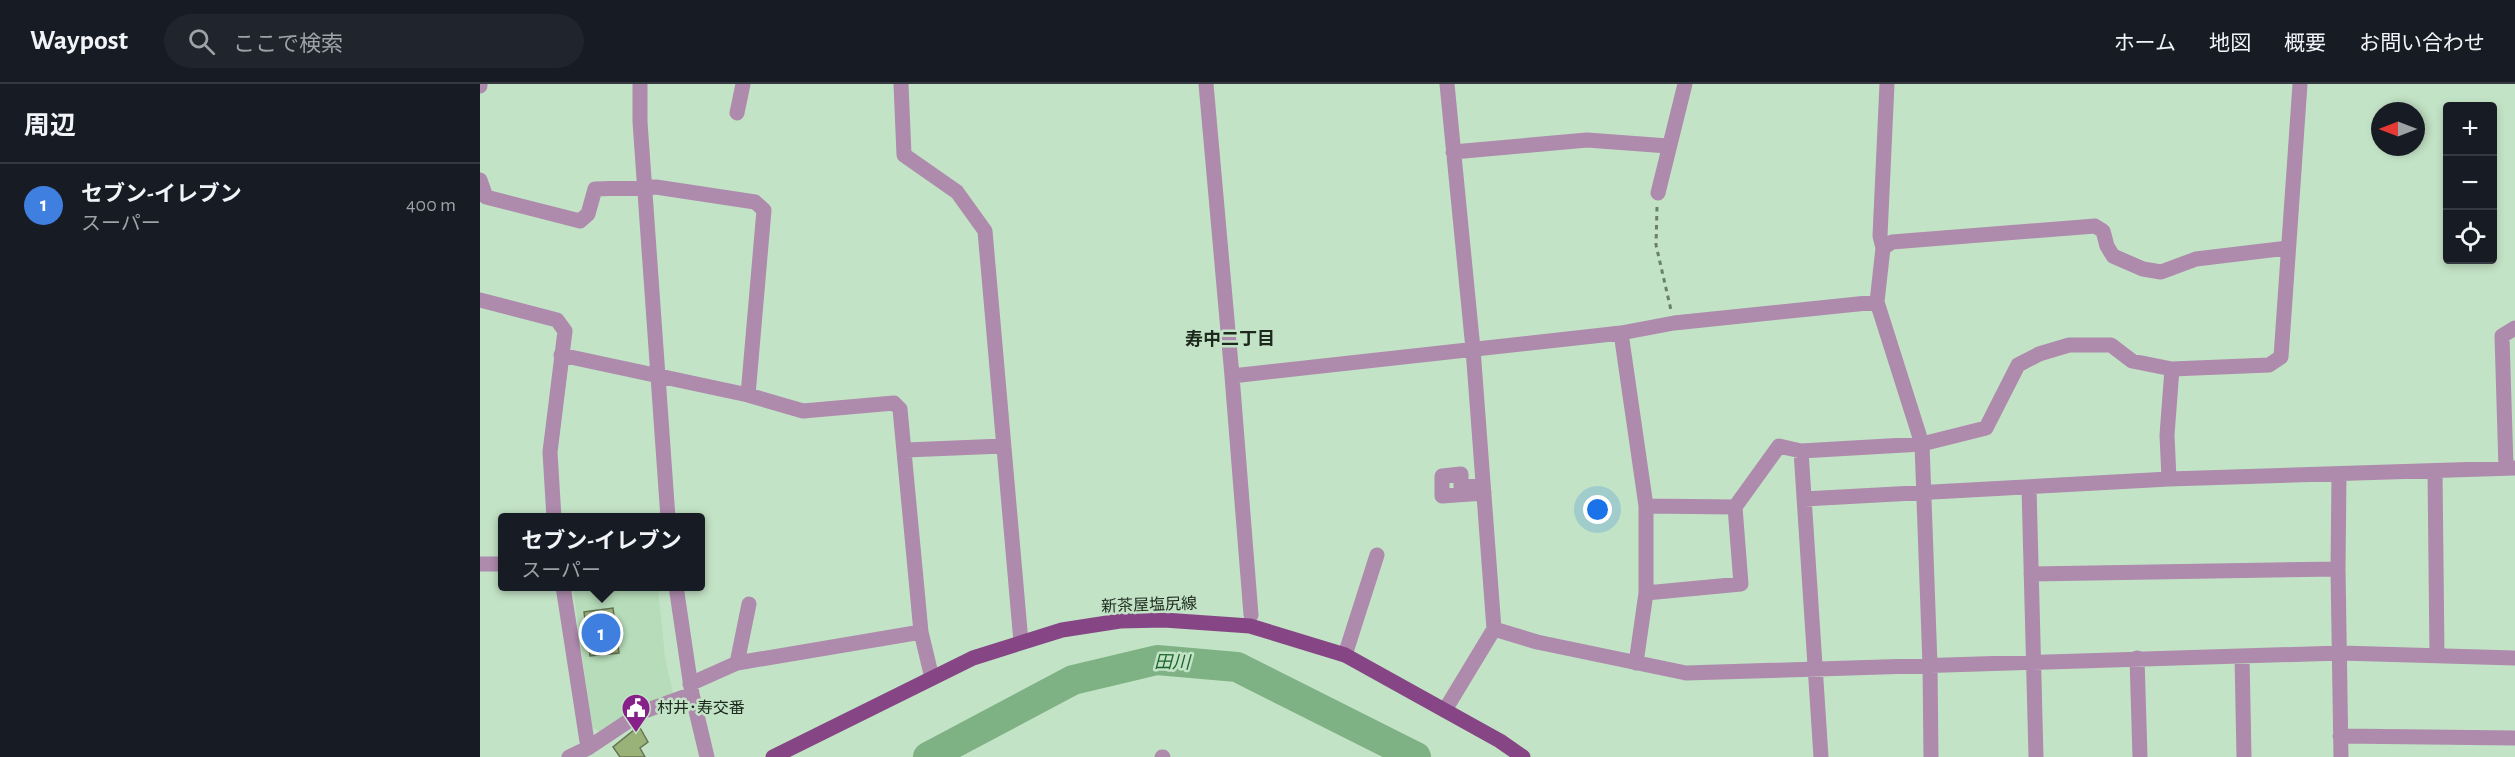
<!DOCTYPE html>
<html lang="ja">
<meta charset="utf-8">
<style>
body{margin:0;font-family:"Alegreya Sans","Noto Sans JP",sans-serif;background:#20242c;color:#f1f3f6}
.controls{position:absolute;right:18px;top:18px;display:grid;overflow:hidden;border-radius:6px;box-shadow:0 3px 9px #0003}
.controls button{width:54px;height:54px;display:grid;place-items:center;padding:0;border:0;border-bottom:2px solid #363941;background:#171b24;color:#f1f3f6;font:30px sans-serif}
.compass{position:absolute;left:1891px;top:18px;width:54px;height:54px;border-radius:50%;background:#171b24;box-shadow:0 3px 9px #0003;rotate:270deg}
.you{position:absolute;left:1118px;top:426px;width:21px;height:21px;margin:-15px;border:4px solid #fff;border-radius:50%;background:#1a73e8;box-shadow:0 0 0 9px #1a73e833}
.badge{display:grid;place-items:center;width:39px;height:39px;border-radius:50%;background:#c194c5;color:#fff;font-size:20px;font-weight:700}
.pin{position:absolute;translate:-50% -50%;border:3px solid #fff;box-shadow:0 2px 6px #0006}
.popup{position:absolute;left:18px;top:429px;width:207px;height:78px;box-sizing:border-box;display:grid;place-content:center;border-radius:6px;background:#171b24;filter:drop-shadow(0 2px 4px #0005);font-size:20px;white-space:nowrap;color:#9ea1a6}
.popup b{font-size:22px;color:#f1f3f6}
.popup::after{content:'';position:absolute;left:50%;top:100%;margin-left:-12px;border:12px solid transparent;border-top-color:#171b24}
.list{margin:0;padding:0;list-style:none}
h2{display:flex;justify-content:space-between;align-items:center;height:78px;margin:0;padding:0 24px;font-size:26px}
h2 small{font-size:20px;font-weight:400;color:#9ea1a6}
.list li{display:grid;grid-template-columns:39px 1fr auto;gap:18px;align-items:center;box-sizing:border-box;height:84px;padding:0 24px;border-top:2px solid #363941}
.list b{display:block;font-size:22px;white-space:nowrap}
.list p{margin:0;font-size:20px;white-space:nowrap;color:#9ea1a6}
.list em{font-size:20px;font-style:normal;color:#9ea1a6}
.icon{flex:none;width:33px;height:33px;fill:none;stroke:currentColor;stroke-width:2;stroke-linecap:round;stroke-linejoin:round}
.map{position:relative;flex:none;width:2035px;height:673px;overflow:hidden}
header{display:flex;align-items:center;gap:36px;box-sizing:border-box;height:84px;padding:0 30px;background:#171b24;border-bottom:2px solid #363941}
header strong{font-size:28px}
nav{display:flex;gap:33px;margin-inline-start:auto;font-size:21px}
.search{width:420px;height:54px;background:#20242c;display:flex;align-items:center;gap:15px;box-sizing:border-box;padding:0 21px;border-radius:33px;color:#9ea1a6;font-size:22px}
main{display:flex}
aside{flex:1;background:#171b24}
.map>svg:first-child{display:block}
.built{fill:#b6dcb9}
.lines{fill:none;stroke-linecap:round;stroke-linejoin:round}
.river{stroke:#7eb183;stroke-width:30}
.building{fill:#99b277;stroke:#677554;stroke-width:1.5}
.path{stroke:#6a806c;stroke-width:3;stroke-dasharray:4.5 4.5;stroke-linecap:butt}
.minor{stroke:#ae8aad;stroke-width:15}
.major{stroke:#864686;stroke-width:15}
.labels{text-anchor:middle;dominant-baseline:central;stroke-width:5;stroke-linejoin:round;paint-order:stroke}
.street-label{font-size:16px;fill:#1d291e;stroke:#c3e3c6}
.poi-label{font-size:16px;fill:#1d291e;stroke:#c3e3c6;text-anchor:start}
.neighbourhood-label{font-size:18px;font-weight:bold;fill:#1d291e;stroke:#c3e3c6}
.water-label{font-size:18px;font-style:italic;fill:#1b652b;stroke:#c3e3c6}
</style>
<header>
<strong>Waypost</strong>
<div class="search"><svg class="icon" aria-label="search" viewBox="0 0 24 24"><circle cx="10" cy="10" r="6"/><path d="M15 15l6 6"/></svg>ここで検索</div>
<nav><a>ホーム</a><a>地図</a><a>概要</a><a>お問い合わせ</a></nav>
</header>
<main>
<aside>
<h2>周辺<small></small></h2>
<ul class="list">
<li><span class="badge" style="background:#3f7fe0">1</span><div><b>セブン-イレブン</b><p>スーパー</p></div><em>400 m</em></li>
</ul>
</aside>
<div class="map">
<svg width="2035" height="673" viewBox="0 0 2035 673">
<rect width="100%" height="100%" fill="#c3e3c6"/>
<path class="built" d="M 93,503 L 178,503 L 185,574 L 193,609 L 120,648 L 112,643 Z"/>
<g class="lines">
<path class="river" d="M 448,673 L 593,596 L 677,576 L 757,583 L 936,673"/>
</g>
<path class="building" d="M 133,524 L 139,569 L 110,572 L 104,528 Z
M 159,642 L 168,658 L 160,664 L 165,673 L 140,673 L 133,663 Z"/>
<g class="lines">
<path class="path" d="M 1177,123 L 1176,161 L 1191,226"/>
<path class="minor" d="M 160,0 L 160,38 L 188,434
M 421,0 L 424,71 L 477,108 L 505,147 L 541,558
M 726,0 L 752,292 L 771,531
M 967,0 L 993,265 L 1014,545
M 1407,0 L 1400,152 L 1403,164 L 1397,218 L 1442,360 L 1450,581 L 1451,673
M 0,2 L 0,0
M 257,29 L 263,0
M 973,68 L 1107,56 L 1188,62
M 0,96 L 6,113 L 100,137 L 108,130 L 115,105 L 176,103 L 275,118 L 284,126 L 268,311
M 1178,109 L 1205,0
M 1403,164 L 1412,158 L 1615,142 L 1623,147 L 1627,162 L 1633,172 L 1663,185 L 1681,188 L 1716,175 L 1808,164
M 0,216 L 77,236 L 85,247 L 70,368 L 74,434
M 1141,249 L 1166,422 L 1166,509 L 1156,579
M 81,271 L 268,311 L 323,327 L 414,319 L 420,325 L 441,548 L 452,594
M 752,292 L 1141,249 L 1194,239 L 1397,218
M 426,366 L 523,362
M 1321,367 L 1341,673
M 2026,384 L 2022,252 L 2035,244
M 1955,387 L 1957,572
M 1859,390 L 1858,485 L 1861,673
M 1689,395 L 1687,351 L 1692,285
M 1003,402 L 981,403 L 981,390 L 962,392 L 962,412 L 1004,409
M 1549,403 L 1556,673
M 1324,415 L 1689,395 L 2035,384
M 1166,422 L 1255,423
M 0,480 L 22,480
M 1551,490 L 1858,485
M 83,502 L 108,664
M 196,502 L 212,610 L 227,673
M 1166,509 L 1261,500 L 1255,423 L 1299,362 L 1321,367 L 1442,360 L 1506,344 L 1538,281 L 1559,270 L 1589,261 L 1631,261 L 1652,277 L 1692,285 L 1789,281 L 1801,273 L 1820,0
M 865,571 L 897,471
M 1762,572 L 1764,673
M 1657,574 L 1660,673
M 257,579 L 269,520
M 210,600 L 257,579 L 441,548
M 965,626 L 1014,545 L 1057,558 L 1206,589 L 1860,569 L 2035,574
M 1860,652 L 2035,654
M 89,673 L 108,664 L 162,628 L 212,610
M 682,673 L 683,673"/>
<path class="major" d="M 293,673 L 493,574 L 582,546 L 640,537 L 684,536 L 770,542 L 865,571 L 1020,657 L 1043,673"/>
</g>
<defs>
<g id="civic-pin" transform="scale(1.5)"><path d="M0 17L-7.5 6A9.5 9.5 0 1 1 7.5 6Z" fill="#872189" stroke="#c3e3c6"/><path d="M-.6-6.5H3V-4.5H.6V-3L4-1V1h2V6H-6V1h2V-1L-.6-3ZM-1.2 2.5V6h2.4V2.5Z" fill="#fff"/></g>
</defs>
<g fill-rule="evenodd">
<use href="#civic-pin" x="156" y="624"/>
</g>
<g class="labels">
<g class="street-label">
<text transform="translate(669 521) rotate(-2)">新茶屋塩尻線</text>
</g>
<g class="poi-label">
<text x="177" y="624">村井･寿交番</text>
</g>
<g class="neighbourhood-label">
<text x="750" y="256">寿中二丁目</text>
</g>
<g class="water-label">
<text transform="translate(692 579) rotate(1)">田川</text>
</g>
</g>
</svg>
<div class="controls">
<button>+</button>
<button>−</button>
<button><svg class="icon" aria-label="locate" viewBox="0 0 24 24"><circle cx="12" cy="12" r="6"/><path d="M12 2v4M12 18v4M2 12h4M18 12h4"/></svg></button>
</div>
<svg class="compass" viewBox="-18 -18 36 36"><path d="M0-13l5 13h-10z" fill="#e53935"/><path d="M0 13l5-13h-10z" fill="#9ea1a6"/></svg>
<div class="you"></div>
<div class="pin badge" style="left:121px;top:549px;background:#3f7fe0">1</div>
<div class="popup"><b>セブン-イレブン</b>スーパー</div>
</div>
</main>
